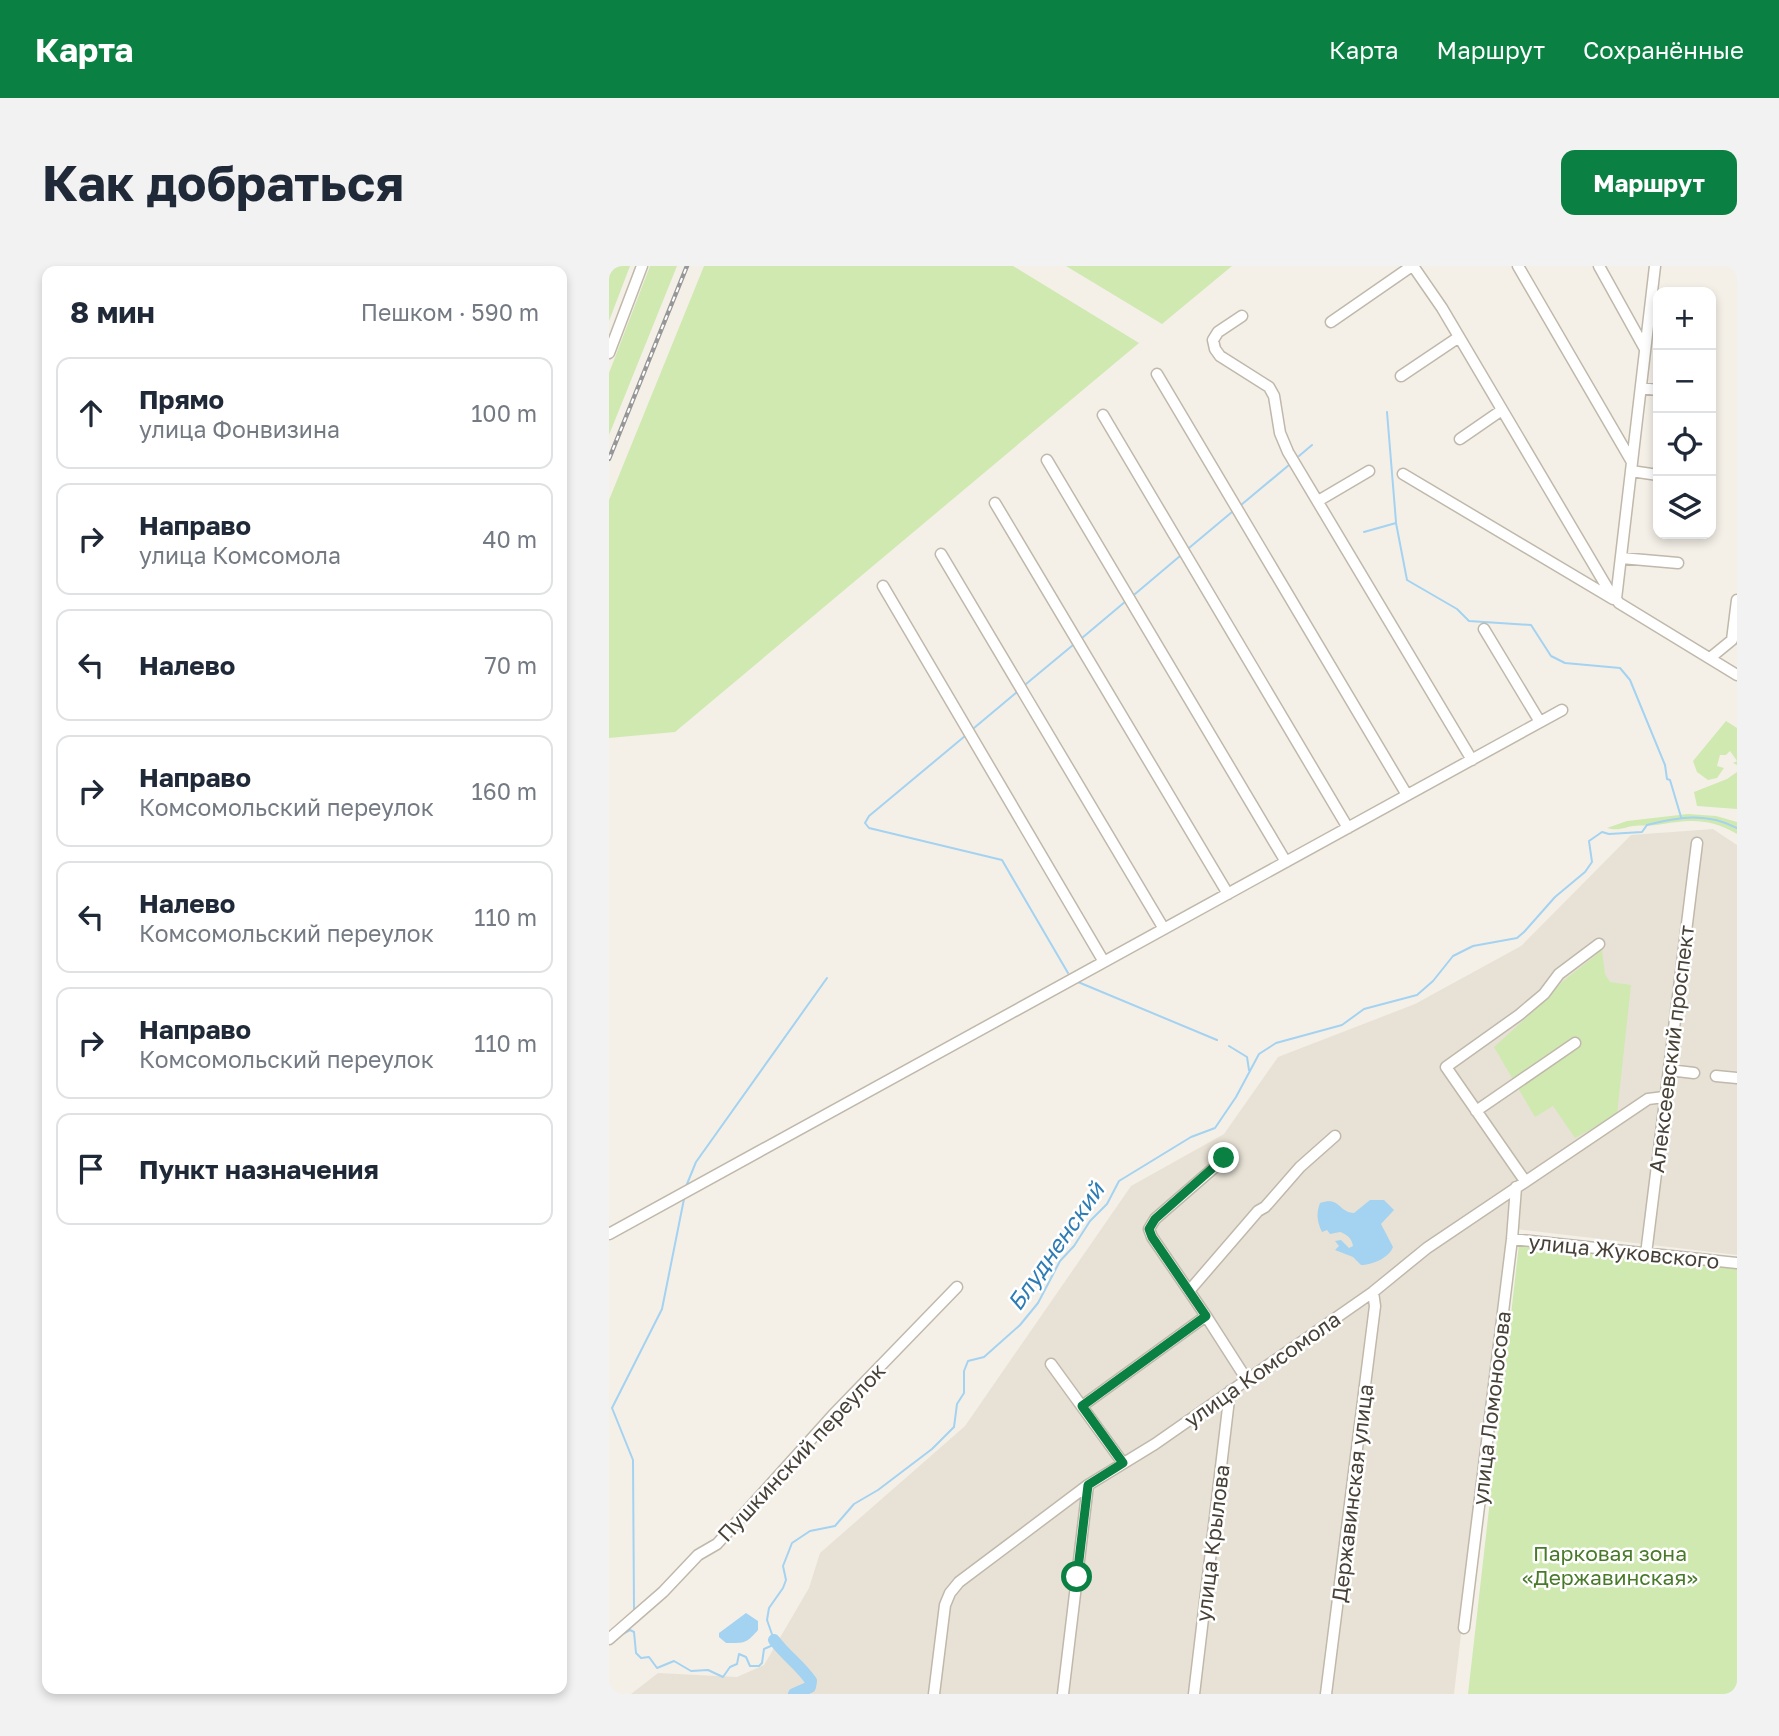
<!DOCTYPE html>
<html lang="ru">
<meta charset="utf-8">
<style>
body{margin:0;font-family:"Golos Text",sans-serif;background:#f2f2f3;color:#1f2937}
.controls{position:absolute;right:21px;top:21px;display:grid;overflow:hidden;border-radius:14px;box-shadow:0 4px 10px #0003}
.controls button{width:63px;height:63px;display:grid;place-items:center;padding:0;border:0;border-bottom:2px solid #e0e1e3;background:#fff;color:#1f2937;font:35px sans-serif}
.stop{position:absolute;width:21px;height:21px;margin:-16px;border:5px solid #0b8043;border-radius:50%;background:#fff}
.stop.end{background:#0b8043;border-color:#fff;box-shadow:0 2px 7px #0008}
.list{margin:0;padding:0;list-style:none}
h2{display:flex;justify-content:space-between;align-items:center;height:91px;margin:0;padding:0 28px;font-size:30px}
h2 small{font-size:23px;font-weight:400;color:#747a83}
.list li{display:grid;grid-template-columns:46px 1fr auto;gap:21px;align-items:center;box-sizing:border-box;height:112px;margin:0 14px 14px;padding:0 14px;border:2px solid #e0e1e3;border-radius:14px}
.list b{display:block;font-size:26px;white-space:nowrap}
.list p{margin:0;font-size:23px;white-space:nowrap;color:#747a83}
.list em{font-size:23px;font-style:normal;color:#747a83}
.icon{flex:none;width:38px;height:38px;fill:none;stroke:currentColor;stroke-width:2;stroke-linecap:round;stroke-linejoin:round}
.map{position:relative;flex:none;width:1128px;height:1428px;overflow:hidden;border-radius:14px}
header{display:flex;align-items:center;gap:42px;box-sizing:border-box;height:98px;padding:0 35px;background:#0b8043;color:#fff}
header strong{font-size:33px}
nav{display:flex;gap:38px;margin-inline-start:auto;font-size:24px}
.intro{display:flex;align-items:center;justify-content:space-between;box-sizing:border-box;height:168px;padding:0 42px}
h1{margin:0;font-size:49px}
.button{padding:18px 32px;border-radius:14px;background:#0b8043;color:#fff;font-size:24px;font-weight:700}
main{display:flex;gap:42px;padding:0 42px}
aside{flex:1;background:#fff;border-radius:14px;box-shadow:0 4px 10px #0003}
.map>svg:first-child{display:block}
.residential{fill:#e8e2d6}
.green{fill:#cfe9b1}
.water{fill:#a4d2f1}
.lines{fill:none;stroke-linecap:round;stroke-linejoin:round}
.stream{stroke:#a4d2f1;stroke-width:2}
.river{stroke:#a4d2f1;stroke-width:12}
.minor-casing{stroke:#c0b8aa;stroke-width:13}
.minor{stroke:#fff;stroke-width:10}
.rail-casing{stroke:#979797;stroke-width:4.5}
.rail{stroke:#fff;stroke-width:2;stroke-dasharray:5;stroke-linecap:butt}
.route{stroke:#0b8043;stroke-width:9}
.labels{text-anchor:middle;dominant-baseline:central;stroke-width:5;stroke-linejoin:round;paint-order:stroke}
.street-label{font-size:21px;fill:#484137;stroke:#fff}
.park-label{font-size:21px;fill:#487a29;stroke:#fff}
.water-label{font-size:23px;font-style:italic;fill:#2e7cb5;stroke:#fff}
</style>
<header>
<strong>Карта</strong>
<nav><a>Карта</a><a>Маршрут</a><a>Сохранённые</a></nav>
</header>
<div class="intro"><h1>Как добраться</h1><a class="button">Маршрут</a></div>
<main>
<aside>
<h2>8 мин<small>Пешком · 590 m</small></h2>
<ul class="list">
<li><svg class="icon" aria-label="ahead" viewBox="0 0 24 24"><path d="M12 20V5M6 11l6-6 6 6"/></svg><div><b>Прямо</b><p>улица Фонвизина</p></div><em>100 m</em></li>
<li><svg class="icon" aria-label="right" viewBox="0 0 24 24"><path d="M7 20v-9h11M14 6l5 5-5 5"/></svg><div><b>Направо</b><p>улица Комсомола</p></div><em>40 m</em></li>
<li><svg class="icon" aria-label="left" viewBox="0 0 24 24"><path d="M17 20v-9H6M10 6l-5 5 5 5"/></svg><div><b>Налево</b></div><em>70 m</em></li>
<li><svg class="icon" aria-label="right" viewBox="0 0 24 24"><path d="M7 20v-9h11M14 6l5 5-5 5"/></svg><div><b>Направо</b><p>Комсомольский переулок</p></div><em>160 m</em></li>
<li><svg class="icon" aria-label="left" viewBox="0 0 24 24"><path d="M17 20v-9H6M10 6l-5 5 5 5"/></svg><div><b>Налево</b><p>Комсомольский переулок</p></div><em>110 m</em></li>
<li><svg class="icon" aria-label="right" viewBox="0 0 24 24"><path d="M7 20v-9h11M14 6l5 5-5 5"/></svg><div><b>Направо</b><p>Комсомольский переулок</p></div><em>110 m</em></li>
<li><svg class="icon" aria-label="arrive" viewBox="0 0 24 24"><path d="M6 21V4h12l-3 4 3 4H6"/></svg><div><b>Пункт назначения</b></div></li>
</ul>
</aside>
<div class="map">
<svg width="1128" height="1428" viewBox="0 0 1128 1428">
<rect width="100%" height="100%" fill="#f4f0e8"/>
<path class="residential" d="M 1104,563 L 1128,579 L 1128,989 L 907,963 L 899,968 L 845,1428 L 22,1428 L 49,1407 L 128,1411 L 155,1399 L 200,1322 L 211,1287 L 356,1160 L 522,920 L 615,868 L 669,791 L 806,738 L 912,680 L 1022,569 Z"/>
<path class="green" d="M 0,0 L 21,0 L 0,55 Z
M 41,0 L 68,0 L 0,169 L 0,107 Z
M 95,0 L 404,0 L 530,77 L 66,466 L 0,472 L 0,234 Z
M 457,0 L 623,0 L 553,58 Z
M 1117,455 L 1128,462 L 1128,499 L 1124,497 L 1128,495 L 1121,485 L 1117,489 L 1111,489 L 1108,500 L 1115,502 L 1108,512 L 1099,514 L 1088,506 L 1084,495 Z
M 1128,506 L 1128,543 L 1088,540 L 1085,526 L 1118,513 Z
M 1079,548 L 1107,550 L 1128,556 L 1128,568 C 1098,551 1080,554 1047,559 C 1039,560 1032,559 1024,560 C 1013,562 1009,565 998,562 L 1018,555 Z
M 993,684 L 996,708 L 1001,716 L 1022,719 L 1008,849 L 966,872 L 944,840 L 926,851 L 885,781 L 938,733 L 953,716 Z
M 910,978 L 1128,1003 L 1128,1428 L 859,1428 Z"/>
<path class="water" d="M 761,934 L 775,934 L 785,944 L 772,958 L 784,981 C 780,992 763,999 752,999 L 744,991 L 726,984 L 730,980 L 726,975 L 732,974 L 740,982 L 744,980 C 743,972 737,968 731,966 L 721,968 L 718,964 L 713,966 C 708,956 707,948 711,937 C 731,930 729,946 745,947 Z
M 137,1347 L 149,1355 L 149,1364 C 137,1378 135,1377 117,1377 L 110,1371 L 110,1367 Z"/>
<g class="lines">
<path class="stream" d="M 778,146 L 787,256
M 690,190 L 703,179
M 632,239 L 680,199
M 755,266 L 787,257 L 798,314 L 848,343 L 860,355 L 922,359 L 942,390 L 956,397 L 1011,402 L 1021,414 L 1056,499 L 1058,513 L 1061,514 L 1072,551
M 580,282 L 623,246
M 526,328 L 571,290
M 473,372 L 517,335
M 417,418 L 464,379
M 365,462 L 408,426
M 356,470 L 260,550 L 256,557 L 260,562 L 393,594 L 459,707
M 469,716 L 608,774
M 620,780 L 638,791 L 640,804
M 78,918 L 87,896 L 218,712
M 25,1344 L 24,1194 L 3,1142 L 53,1043 L 75,933
M 10,1370 L 21,1364 L 25,1366 L 27,1387 L 32,1392 L 40,1391 L 48,1402 L 65,1395 L 82,1405 L 99,1404 L 114,1411 L 121,1401 L 128,1398 L 130,1388 L 137,1391 L 141,1400 L 150,1400 L 153,1397 L 155,1383 L 164,1379 L 165,1374 L 158,1354 L 160,1342 L 174,1322 L 177,1314 L 174,1300 L 183,1277 L 201,1265 L 226,1260 L 245,1238 L 269,1224 L 323,1183 L 345,1161 L 348,1138 L 355,1127 L 355,1105 L 359,1095 L 375,1091 L 411,1059 L 429,1037 L 451,995 L 465,980 L 481,955 L 498,938 L 510,915 L 582,871 L 606,862 L 627,831 L 650,788 L 667,777 L 733,759 L 755,743 L 808,729 L 824,715 L 844,690 L 864,680 L 908,672 L 915,666 L 946,631 L 976,606 L 983,596 L 980,575 L 993,566 L 1000,568 L 1033,566 L 1038,559 C 1070,551 1097,546 1128,562"/>
<path class="river" d="M 165,1374 C 177,1390 191,1399 202,1415 L 201,1421 L 185,1428"/>
<g class="minor-casing">
<path id="minor" d="M 804,0 L 833,42 L 999,323 L 1010,337 L 1128,409
M 909,0 L 1023,196
M 990,0 L 1036,83
M 633,50 L 609,66 L 604,74 L 606,83 L 611,90 L 660,121 L 665,130 L 671,167 L 679,186 L 863,494
M 722,56 L 803,0
M 0,87 L 33,0
M 548,108 L 798,529
M 792,110 L 850,71
M 1032,122 L 1049,124
M 494,149 L 739,562
M 851,173 L 893,144
M 438,194 L 677,596
M 1022,205 L 1049,209
M 794,208 L 1004,333
M 709,235 L 760,205
M 386,237 L 619,628
M 332,288 L 555,663
M 1012,292 L 1069,297
M 274,320 L 495,696
M 1007,333 L 1046,0
M 875,363 L 931,456
M 1101,392 L 1123,374 L 1128,334
M 1060,804 L 1085,807
M 1107,810 L 1128,812
M 867,845 L 966,777
M 916,915 L 837,801 L 910,749 L 935,728 L 950,708 L 990,678
M 0,968 L 953,444
M 903,973 L 1128,997
M 1037,988 L 1088,577
M 580,1025 L 543,971 L 540,963 L 546,953 L 615,893
M 597,1050 L 638,1114
M 442,1098 L 514,1197
M 473,1140 L 597,1050 L 580,1025 L 649,945 L 656,941 L 691,901 L 726,870
M 855,1362 L 903,973 L 907,921
M 0,1373 L 54,1326 L 89,1289 L 108,1278 L 224,1149 L 348,1021
M 325,1428 L 336,1339 L 341,1327 L 350,1316 L 479,1219 L 546,1178 L 764,1026 L 818,982 L 1039,833 L 1055,831
M 454,1428 L 479,1219
M 585,1428 L 621,1125
M 717,1428 L 766,1040 L 764,1026"/>
</g>
<use href="#minor" class="minor"/>
<g class="rail-casing">
<path id="rail" d="M 0,193 L 78,0"/>
</g>
<use href="#rail" class="rail"/>
</g>
<g class="lines">
<path class="route" d="M 468,1311 L 479,1219 L 514,1197 L 473,1140 L 597,1050 L 543,971 L 540,963 L 546,953 L 615,892"/>
</g>
<g class="labels">
<g class="street-label">
<text transform="translate(1062 783) rotate(-83)">Алексеевский проспект</text>
<text transform="translate(1015 985) rotate(6)">улица Жуковского</text>
<text transform="translate(653 1103) rotate(-35)">улица Комсомола</text>
<text transform="translate(882 1142) rotate(-83)">улица Ломоносова</text>
<text transform="translate(192 1186) rotate(-47)">Пушкинский переулок</text>
<text transform="translate(743 1227) rotate(-83)">Державинская улица</text>
<text transform="translate(603 1277) rotate(-83)">улица Крылова</text>
</g>
<g class="park-label">
<text x="1001" y="1287">Парковая зона<tspan x="1001" dy="24">«Державинская»</tspan></text>
</g>
<g class="water-label">
<text transform="translate(446 980) rotate(-55)">Блудненский</text>
</g>
</g>
</svg>
<div class="controls">
<button>+</button>
<button>−</button>
<button><svg class="icon" aria-label="locate" viewBox="0 0 24 24"><circle cx="12" cy="12" r="6"/><path d="M12 2v4M12 18v4M2 12h4M18 12h4"/></svg></button>
<button><svg class="icon" aria-label="layers" viewBox="0 0 24 24"><path d="M12 4l9 5-9 5-9-5zM3 14l9 5 9-5"/></svg></button>
</div>
<div class="stop" style="left:468px;top:1311px"></div>
<div class="stop end" style="left:615px;top:892px"></div>
</div>
</main>
